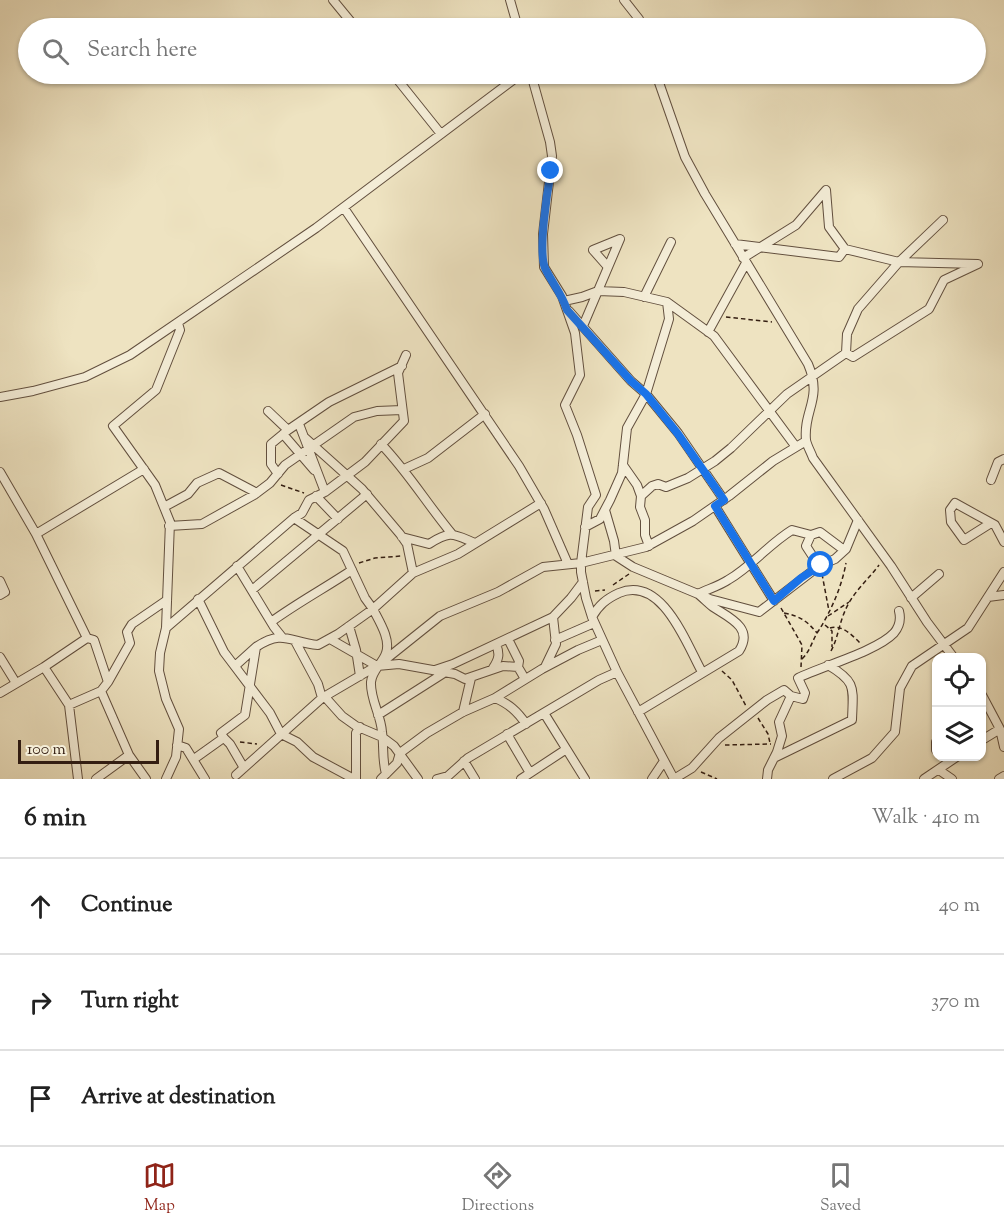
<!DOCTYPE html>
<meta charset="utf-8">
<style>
body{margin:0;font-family:"Sorts Mill Goudy",serif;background:#f6f6f6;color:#222}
.controls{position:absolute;right:18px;bottom:18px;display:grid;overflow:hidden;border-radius:12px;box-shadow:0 2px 4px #0004}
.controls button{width:54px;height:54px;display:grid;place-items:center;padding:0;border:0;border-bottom:2px solid #e0e0e0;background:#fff;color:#222;font:30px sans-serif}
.scale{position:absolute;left:18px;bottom:15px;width:141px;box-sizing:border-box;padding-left:6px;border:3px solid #341e12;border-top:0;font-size:16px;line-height:21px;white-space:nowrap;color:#341e12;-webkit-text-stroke:4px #f4edd7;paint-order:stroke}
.stop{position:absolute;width:18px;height:18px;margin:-14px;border:4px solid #1a73e8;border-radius:50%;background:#fff}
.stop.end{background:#1a73e8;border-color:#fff;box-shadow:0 2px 6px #0008}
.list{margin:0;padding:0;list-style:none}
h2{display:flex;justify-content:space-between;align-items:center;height:78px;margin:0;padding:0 24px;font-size:26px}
h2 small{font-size:20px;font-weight:400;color:#767676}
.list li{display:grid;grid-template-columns:39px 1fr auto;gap:18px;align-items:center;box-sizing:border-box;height:96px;padding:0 24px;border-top:2px solid #e0e0e0}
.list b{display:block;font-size:22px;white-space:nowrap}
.list em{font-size:20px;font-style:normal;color:#767676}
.icon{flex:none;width:33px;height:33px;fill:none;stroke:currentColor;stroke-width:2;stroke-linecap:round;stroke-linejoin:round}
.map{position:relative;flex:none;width:1004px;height:779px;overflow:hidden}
.search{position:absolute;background:#fff;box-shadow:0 2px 4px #0004;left:18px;right:18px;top:18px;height:66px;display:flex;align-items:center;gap:15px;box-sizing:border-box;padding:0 21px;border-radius:33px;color:#767676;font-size:22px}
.sheet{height:366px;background:#fff}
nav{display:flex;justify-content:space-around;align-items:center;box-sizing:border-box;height:84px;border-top:2px solid #e0e0e0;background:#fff;font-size:16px;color:#767676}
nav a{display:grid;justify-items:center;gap:3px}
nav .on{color:#8f2418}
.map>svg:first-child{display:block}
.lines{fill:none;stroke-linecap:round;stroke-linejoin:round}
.street-casing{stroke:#624f3e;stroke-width:10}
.path{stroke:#341e12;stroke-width:1.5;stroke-dasharray:4.5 3;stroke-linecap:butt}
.street{stroke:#f4edd7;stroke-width:8}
.route{stroke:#1a73e8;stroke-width:8}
</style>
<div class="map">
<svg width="1004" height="779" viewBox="0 0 1004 779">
<rect width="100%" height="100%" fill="#eee3c1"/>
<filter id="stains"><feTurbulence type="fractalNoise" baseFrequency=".00333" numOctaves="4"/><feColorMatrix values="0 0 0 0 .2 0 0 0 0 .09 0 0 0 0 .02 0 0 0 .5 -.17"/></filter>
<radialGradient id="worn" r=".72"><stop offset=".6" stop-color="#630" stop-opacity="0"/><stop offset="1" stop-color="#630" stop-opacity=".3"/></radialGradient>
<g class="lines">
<g class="street-casing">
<path id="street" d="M 333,0 L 356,28
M 510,0 L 518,28
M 624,0 L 639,19 L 642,28
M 393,74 L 441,134
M 531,74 L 550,142 L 552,156 L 543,234 L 544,267 L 562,296 L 575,333 L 580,375 L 565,405 L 577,435 L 596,495 L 588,507 L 581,563 L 581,572 L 586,598 L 592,617 L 617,672 L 674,779
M 656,74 L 685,157 L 705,194 L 808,364 C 823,399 803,410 806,440 C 807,446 811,452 813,458 L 891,566 L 927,622 L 954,658
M 344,208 L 519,466 L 544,509 L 568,564
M 735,244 L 839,257 L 845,249 L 899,262 L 943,220
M 743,258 L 796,225 L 826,190 L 829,227 L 845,249
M 644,297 L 671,242
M 564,301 L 582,297 L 598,291 L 624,292 L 667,302 L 669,319 L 646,394 L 627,428 L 622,473 L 610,500 L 600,519 L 585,527
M 667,302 L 714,336 L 796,447
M 569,311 L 631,381 L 646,394 L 678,433 L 724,500
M 583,326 L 620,239 L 593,250 L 608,267
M 708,332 L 746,263
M 0,397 L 33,391 L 85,377 L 130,355 L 316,228 L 521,74
M 268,411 L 288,430
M 299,424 L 325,492
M 283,434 L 314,470
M 304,437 L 362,489 L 400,534 L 407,544 L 413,573
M 381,444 C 408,472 427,504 452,534
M 623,465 L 637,485 L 641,496 L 640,507 L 645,520 L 645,535 L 649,546
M 404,469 L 428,458 L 485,414
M 0,472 L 36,534 L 87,638 L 94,640 L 108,682 L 101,691 L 69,705 L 44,667 L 0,693
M 278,474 L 271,464 L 271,444 L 288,430 L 329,402 L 402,366
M 991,480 L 998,462 L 1004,459
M 316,496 L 338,519
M 641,496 L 652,486 L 658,484 L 666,487 L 688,478 L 715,461 L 731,448 L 787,394 L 846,353 L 853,357 L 929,309 L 944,280 L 978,264 L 899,262 L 858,309 L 847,334 L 846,353
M 715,506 L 774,601
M 164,507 L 188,494 L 197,483 L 219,473 L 257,493
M 605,510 L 614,541 L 616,556 L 633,567 L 710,599 L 759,612 L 819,566 L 835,559 L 846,549 L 858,520
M 294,518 L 302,513 L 309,500 L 325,492 L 365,462 L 404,421 L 398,373 L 406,355
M 991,523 L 964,540 L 951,522 L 950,510 L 955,503 L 995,525 L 1004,542
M 169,526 L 202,524 L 254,495 L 270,483 L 285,465 L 354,417 L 377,411 L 402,410
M 36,534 L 144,469
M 811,535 L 820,532 L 844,550
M 402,537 L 429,544 C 451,530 453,534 475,543
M 237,566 L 274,627 L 282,637
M 0,581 L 5,592 L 0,595
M 252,590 L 367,494
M 988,597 L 1004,595
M 911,598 L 939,574
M 198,599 L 224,652 L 270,713 L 281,734 L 297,742 L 313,757 L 354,779
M 592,617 C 599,605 606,599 619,593 C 662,575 686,643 702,672
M 271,622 C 297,603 325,588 352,570
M 349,626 L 356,650 L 360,676
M 166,628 L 294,518 L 343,551 L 365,598 L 373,609 L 413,573 L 458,554 L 541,503
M 330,639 L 377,666 L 399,664 L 455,674 L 465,679 L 503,666 L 518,667 L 525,679
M 508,639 L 519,661 L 518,667
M 555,640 L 594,623
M 295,641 L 318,684 L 322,698
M 0,657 L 16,683
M 235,666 L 256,647
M 44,667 L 87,638
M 545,667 L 556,644 L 553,617 L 571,598 L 583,582
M 493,668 C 499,659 500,654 496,644
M 435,670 L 453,664 L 553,617
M 108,682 L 130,643 L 127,632 L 132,624 L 167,600
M 101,691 L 129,755 L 146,779
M 982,695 L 1000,729 L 1004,747
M 791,696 L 803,699 L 805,693 L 798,678 C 823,666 877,651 894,633 C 900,626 901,619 899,611
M 325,697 L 342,716 L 356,726 L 382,737 L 394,746 L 418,779
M 495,698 C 509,704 517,711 526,724
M 69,705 L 78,779
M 463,712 L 471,678
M 638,712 L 739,651 C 754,628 730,618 713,607 C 708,603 703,598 698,594 C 708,589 719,586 728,580 C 752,566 769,544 792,530 L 811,535 L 806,546 L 819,566
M 544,713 L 585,779
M 378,715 L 444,673
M 507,734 L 530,773
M 224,738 L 230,744 L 244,768
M 982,740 L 1000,729
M 936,742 L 936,750
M 177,745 L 186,748 L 205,779
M 774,758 L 852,720 C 853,688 857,682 828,665
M 194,759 L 222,739 L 224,738 L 221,733 L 245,715 L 256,647 C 283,629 289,642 318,645 L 338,634 L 373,609 C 379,621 391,639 386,653 C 383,663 372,670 371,682 C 370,699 381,715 382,732 C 384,746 382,760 386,774
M 464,761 L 475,779
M 939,770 L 952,779
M 236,775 L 322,698 L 380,664 L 440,616 L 498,592 L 543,567 L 581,563 L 646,547 L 693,521 L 729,496 L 773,461 L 806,441
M 96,779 L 129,755
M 166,779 L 176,757 L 179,729 L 166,699 L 159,671 L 160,653 L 166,628 L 170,522 L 155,485 L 113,426 L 156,390 L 180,330 L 178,323
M 356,779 L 356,733 L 360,727
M 381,779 L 397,763 L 400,753 L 427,733 L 463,712 L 495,698 L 542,669 L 578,650 L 602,640
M 437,779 L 448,776 L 468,758 L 599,680 L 617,672
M 521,779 L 565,750
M 652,779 L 664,761
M 674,779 L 692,768 L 719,738 L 767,700 L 784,690 L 791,696 L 779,722 L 782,736 L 777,752 L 768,770 L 767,779
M 833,779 L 872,758 L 895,732 L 900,688 L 912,666 L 968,628 L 1004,572
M 924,779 L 958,756
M 999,779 L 1004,776"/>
</g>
<path class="path" d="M 726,317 L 772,322
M 281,485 L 304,493
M 359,563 L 375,558 L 401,556
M 822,574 L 829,611
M 613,585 L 629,574
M 595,591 L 605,590
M 781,608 L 802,645 L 801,667
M 784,613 C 800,616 807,621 817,633
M 828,616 L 849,602
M 825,625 L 832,631 L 832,647
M 830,628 C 842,624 853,636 861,644
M 831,651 C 838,638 839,624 845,611 C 852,593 868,580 879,565
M 802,659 C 811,650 812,640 819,630 C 831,611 842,586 846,563
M 722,671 L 732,680 L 746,706
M 758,718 L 768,734 L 770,743
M 240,742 L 257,744
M 725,745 L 771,744
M 701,772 L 717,779"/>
<use href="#street" class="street"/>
</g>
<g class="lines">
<path class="route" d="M 551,171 C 547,192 538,251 545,268 C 552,283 562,294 567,310 L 631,381 L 646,394 L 678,434 L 724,500 L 715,506 L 774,601 L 801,578 L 821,565"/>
</g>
<rect width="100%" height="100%" filter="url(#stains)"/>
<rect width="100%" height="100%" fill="url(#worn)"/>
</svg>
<div class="controls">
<button><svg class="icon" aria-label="locate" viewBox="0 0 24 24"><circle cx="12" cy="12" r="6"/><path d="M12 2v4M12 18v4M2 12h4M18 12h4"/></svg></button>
<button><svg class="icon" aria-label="layers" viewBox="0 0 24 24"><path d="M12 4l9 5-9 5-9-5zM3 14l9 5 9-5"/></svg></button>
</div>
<div class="scale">100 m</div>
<div class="stop" style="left:821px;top:565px"></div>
<div class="stop end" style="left:551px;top:171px"></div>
<div class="search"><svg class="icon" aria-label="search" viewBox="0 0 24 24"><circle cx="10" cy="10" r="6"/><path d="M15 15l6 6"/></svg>Search here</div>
</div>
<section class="sheet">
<h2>6 min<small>Walk · 410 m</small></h2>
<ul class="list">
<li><svg class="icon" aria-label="ahead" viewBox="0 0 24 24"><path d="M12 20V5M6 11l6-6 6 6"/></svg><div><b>Continue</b></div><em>40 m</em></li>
<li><svg class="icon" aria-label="right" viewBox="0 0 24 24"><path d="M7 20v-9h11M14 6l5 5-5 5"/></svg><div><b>Turn right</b></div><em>370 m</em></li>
<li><svg class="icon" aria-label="arrive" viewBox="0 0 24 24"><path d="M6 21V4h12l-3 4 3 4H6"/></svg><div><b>Arrive at destination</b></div></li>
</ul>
</section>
<nav>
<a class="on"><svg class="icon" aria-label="map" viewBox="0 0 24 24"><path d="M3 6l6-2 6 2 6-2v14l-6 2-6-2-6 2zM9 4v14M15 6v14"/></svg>Map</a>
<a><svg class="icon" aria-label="directions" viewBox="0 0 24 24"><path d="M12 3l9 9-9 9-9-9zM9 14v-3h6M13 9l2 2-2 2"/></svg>Directions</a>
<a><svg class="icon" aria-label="saved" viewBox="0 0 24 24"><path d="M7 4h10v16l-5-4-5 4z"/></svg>Saved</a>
</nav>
